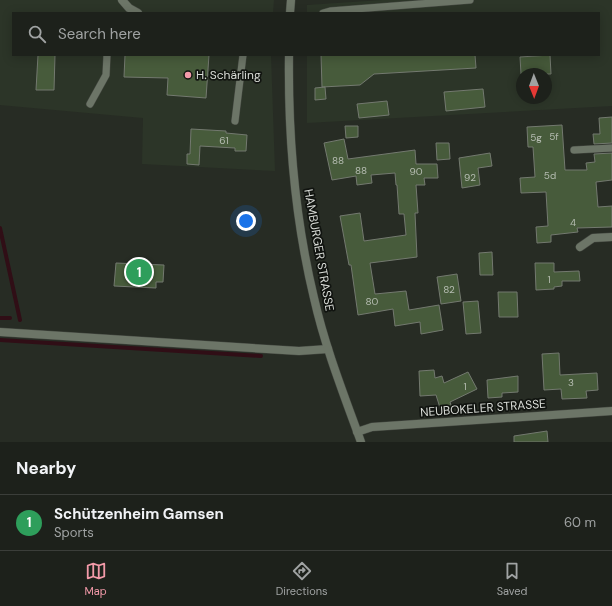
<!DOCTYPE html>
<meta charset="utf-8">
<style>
body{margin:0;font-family:"DM Sans",sans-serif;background:#2a2e28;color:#f1f3f6}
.compass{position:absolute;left:516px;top:68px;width:36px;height:36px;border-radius:50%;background:#1d211b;box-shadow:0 2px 10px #0003;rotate:179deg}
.you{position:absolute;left:246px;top:221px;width:14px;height:14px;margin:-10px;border:3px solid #fff;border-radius:50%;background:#1a73e8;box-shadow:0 0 0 6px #1a73e833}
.badge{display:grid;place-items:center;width:26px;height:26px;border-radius:50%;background:#f39aa9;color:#fff;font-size:13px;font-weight:700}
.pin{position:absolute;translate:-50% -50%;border:2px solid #fff;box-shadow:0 1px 4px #0006}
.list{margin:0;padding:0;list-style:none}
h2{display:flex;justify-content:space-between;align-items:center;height:52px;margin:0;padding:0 16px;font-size:17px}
h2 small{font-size:13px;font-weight:400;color:#a0a3a3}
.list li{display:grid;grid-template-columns:26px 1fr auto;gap:12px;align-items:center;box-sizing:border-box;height:56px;padding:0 16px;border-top:1px solid #3b3e3a}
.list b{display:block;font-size:15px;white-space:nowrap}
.list p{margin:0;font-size:13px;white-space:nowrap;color:#a0a3a3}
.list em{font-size:13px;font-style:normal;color:#a0a3a3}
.icon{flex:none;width:22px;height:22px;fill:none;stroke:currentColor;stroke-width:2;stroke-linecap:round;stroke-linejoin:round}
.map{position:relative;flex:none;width:612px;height:442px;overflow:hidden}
.search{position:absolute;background:#1d211b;box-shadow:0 2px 10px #0003;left:12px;right:12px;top:12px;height:44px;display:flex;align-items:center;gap:10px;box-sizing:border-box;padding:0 14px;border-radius:0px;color:#a0a3a3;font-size:15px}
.sheet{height:108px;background:#1d211b}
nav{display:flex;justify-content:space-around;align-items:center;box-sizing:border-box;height:56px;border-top:1px solid #3b3e3a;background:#1d211b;font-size:11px;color:#a0a3a3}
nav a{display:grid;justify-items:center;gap:2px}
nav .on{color:#f39aa9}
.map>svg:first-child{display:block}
.built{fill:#2c3528;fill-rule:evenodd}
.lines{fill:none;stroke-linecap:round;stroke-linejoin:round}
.stream{stroke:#300e16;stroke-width:4}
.building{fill:#475b3b;stroke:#73796f}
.service-casing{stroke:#444841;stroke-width:8}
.minor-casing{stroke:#444841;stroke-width:9}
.tertiary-casing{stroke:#444841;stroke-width:9}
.service{stroke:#6c7567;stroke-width:7}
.minor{stroke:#6c7567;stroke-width:8}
.tertiary{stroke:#6c7567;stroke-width:8}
.poi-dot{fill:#f39aa9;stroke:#111410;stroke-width:1.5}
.labels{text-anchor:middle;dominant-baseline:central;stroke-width:3.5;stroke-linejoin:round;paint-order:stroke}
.number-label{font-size:10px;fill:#b5bcb1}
.poi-label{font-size:12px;fill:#daddd8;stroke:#111410;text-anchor:start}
.street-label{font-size:12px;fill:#daddd8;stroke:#111410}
</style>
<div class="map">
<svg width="612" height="442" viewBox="0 0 612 442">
<rect width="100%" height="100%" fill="#272c24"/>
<path class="built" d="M 0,0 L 274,0 L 273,13 L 13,13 L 13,55 L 271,55 L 275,171 L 142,164 L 143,118 L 0,105 Z
M 382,0 L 612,0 L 612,106 L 307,123 L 307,55 L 599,55 L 599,13 L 307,13 L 307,5 ZM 522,74 L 546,74 L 546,98 L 522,98 Z"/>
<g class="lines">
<path class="stream" d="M 0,228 L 20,320
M 0,318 L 10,318
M 0,340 L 261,356"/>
</g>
<path class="building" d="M 38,55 L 55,55 L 54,90 L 36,90 Z
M 125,55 L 209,55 L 206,98 L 167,95 L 168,78 L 124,77 Z
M 321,55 L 475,55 L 476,68 L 374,74 L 360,85 L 322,87 Z
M 550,55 L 551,74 L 521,74 L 520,57 Z
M 325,87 L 326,99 L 315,100 L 315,88 Z
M 483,89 L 485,107 L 446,111 L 444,92 Z
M 387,101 L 389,115 L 359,118 L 357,104 Z
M 612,117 L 612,143 L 594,144 L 593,134 L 600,134 L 599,118 Z
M 562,125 L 565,170 L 587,170 L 586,163 L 595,162 L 594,154 L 612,153 L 612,180 L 596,182 L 598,207 L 612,206 L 612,227 L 577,228 L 578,232 L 551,235 L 551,242 L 537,243 L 536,227 L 548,226 L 546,192 L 521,193 L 520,178 L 535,177 L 533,147 L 528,147 L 527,127 Z
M 345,126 L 358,126 L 358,137 L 346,138 Z
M 191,129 L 226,131 L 226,133 L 247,135 L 246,151 L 235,151 L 235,148 L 200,146 L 199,165 L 187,164 L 187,154 L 190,154 Z
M 344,139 L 348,159 L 415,150 L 416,164 L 437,164 L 438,178 L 424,178 L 425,185 L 416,185 L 418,213 L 415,213 L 417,257 L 370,263 L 375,294 L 406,291 L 409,310 L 439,305 L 443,330 L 421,334 L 420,322 L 395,326 L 393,309 L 358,315 L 351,265 L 349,265 L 340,216 L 360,213 L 364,241 L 406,235 L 404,214 L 399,214 L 397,185 L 396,185 L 395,173 L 371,175 L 372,183 L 357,185 L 356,176 L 332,180 L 324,143 Z
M 436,143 L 449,143 L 450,159 L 437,160 Z
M 490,153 L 492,166 L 478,168 L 480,185 L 462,188 L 459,158 Z
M 492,252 L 493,275 L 480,275 L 479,253 Z
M 116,263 L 164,265 L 163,282 L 156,282 L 156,288 L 114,286 Z
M 535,263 L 554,263 L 554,272 L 579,271 L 580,281 L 562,281 L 562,286 L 554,287 L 554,289 L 536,290 Z
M 457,274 L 461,301 L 441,304 L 437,277 Z
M 498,292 L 517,292 L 518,317 L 499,317 Z
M 478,301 L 481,333 L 466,334 L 463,302 Z
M 559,353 L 560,375 L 597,373 L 598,390 L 586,391 L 587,398 L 562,399 L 561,389 L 544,390 L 542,354 Z
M 434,370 L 435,378 L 442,376 L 444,383 L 468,372 L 477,389 L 450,402 L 452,408 L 441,411 L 436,395 L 420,396 L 419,371 Z
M 518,376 L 518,392 L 502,393 L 502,397 L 488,398 L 487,380 Z
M 547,431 L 548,442 L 514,442 L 514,436 Z"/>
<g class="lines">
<g class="service-casing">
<path id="service" d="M 323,13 L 330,11 L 470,0
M 90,104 L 106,75 L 107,55
M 235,121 L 243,55
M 574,150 L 612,148"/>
</g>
<g class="minor-casing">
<path id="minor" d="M 122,0 L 129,8 L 138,13
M 580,247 L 593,238 L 612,237
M 0,332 L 299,351 L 328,349
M 357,432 L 372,427 L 612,411"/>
</g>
<g class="tertiary-casing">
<path id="tertiary" d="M 290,13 L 291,0
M 289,55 C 288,136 295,219 314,298 C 325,347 344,395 361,442"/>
</g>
<use href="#service" class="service"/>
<use href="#minor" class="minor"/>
<use href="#tertiary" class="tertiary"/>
</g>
<circle class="poi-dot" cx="188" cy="75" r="4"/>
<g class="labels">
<g class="number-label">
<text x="554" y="136">5f</text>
<text x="536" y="137">5g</text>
<text x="224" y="140">61</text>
<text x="338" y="160">88</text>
<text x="361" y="170">88</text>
<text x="416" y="171">90</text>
<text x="550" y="175">5d</text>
<text x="470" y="177">92</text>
<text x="573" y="222">4</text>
<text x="549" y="279">1</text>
<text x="449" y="289">82</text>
<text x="372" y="301">80</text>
<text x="571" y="382">3</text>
<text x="465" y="386">1</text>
</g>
<g class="poi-label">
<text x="196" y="75">H. Schärling</text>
</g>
<g class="street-label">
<text transform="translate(319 250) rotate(80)">HAMBURGER STRASSE</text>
<text transform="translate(483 408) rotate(-4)">NEUBOKELER STRASSE</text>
</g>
</g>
</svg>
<svg class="compass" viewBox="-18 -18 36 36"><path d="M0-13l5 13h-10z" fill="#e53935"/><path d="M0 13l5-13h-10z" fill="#a0a3a3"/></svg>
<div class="you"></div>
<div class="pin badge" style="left:139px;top:272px;background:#2e9e5b">1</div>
<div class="search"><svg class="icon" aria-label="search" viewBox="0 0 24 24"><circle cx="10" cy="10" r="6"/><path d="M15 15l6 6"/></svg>Search here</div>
</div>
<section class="sheet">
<h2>Nearby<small></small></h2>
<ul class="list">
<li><span class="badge" style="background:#2e9e5b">1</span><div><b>Schützenheim Gamsen</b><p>Sports</p></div><em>60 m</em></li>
</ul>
</section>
<nav>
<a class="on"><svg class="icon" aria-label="map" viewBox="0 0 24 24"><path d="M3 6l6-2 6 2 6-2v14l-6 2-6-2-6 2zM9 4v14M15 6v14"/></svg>Map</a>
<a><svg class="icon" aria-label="directions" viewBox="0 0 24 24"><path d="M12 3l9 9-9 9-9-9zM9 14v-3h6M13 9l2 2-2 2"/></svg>Directions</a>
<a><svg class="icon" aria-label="saved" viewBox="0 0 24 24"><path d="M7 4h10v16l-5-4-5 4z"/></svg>Saved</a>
</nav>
